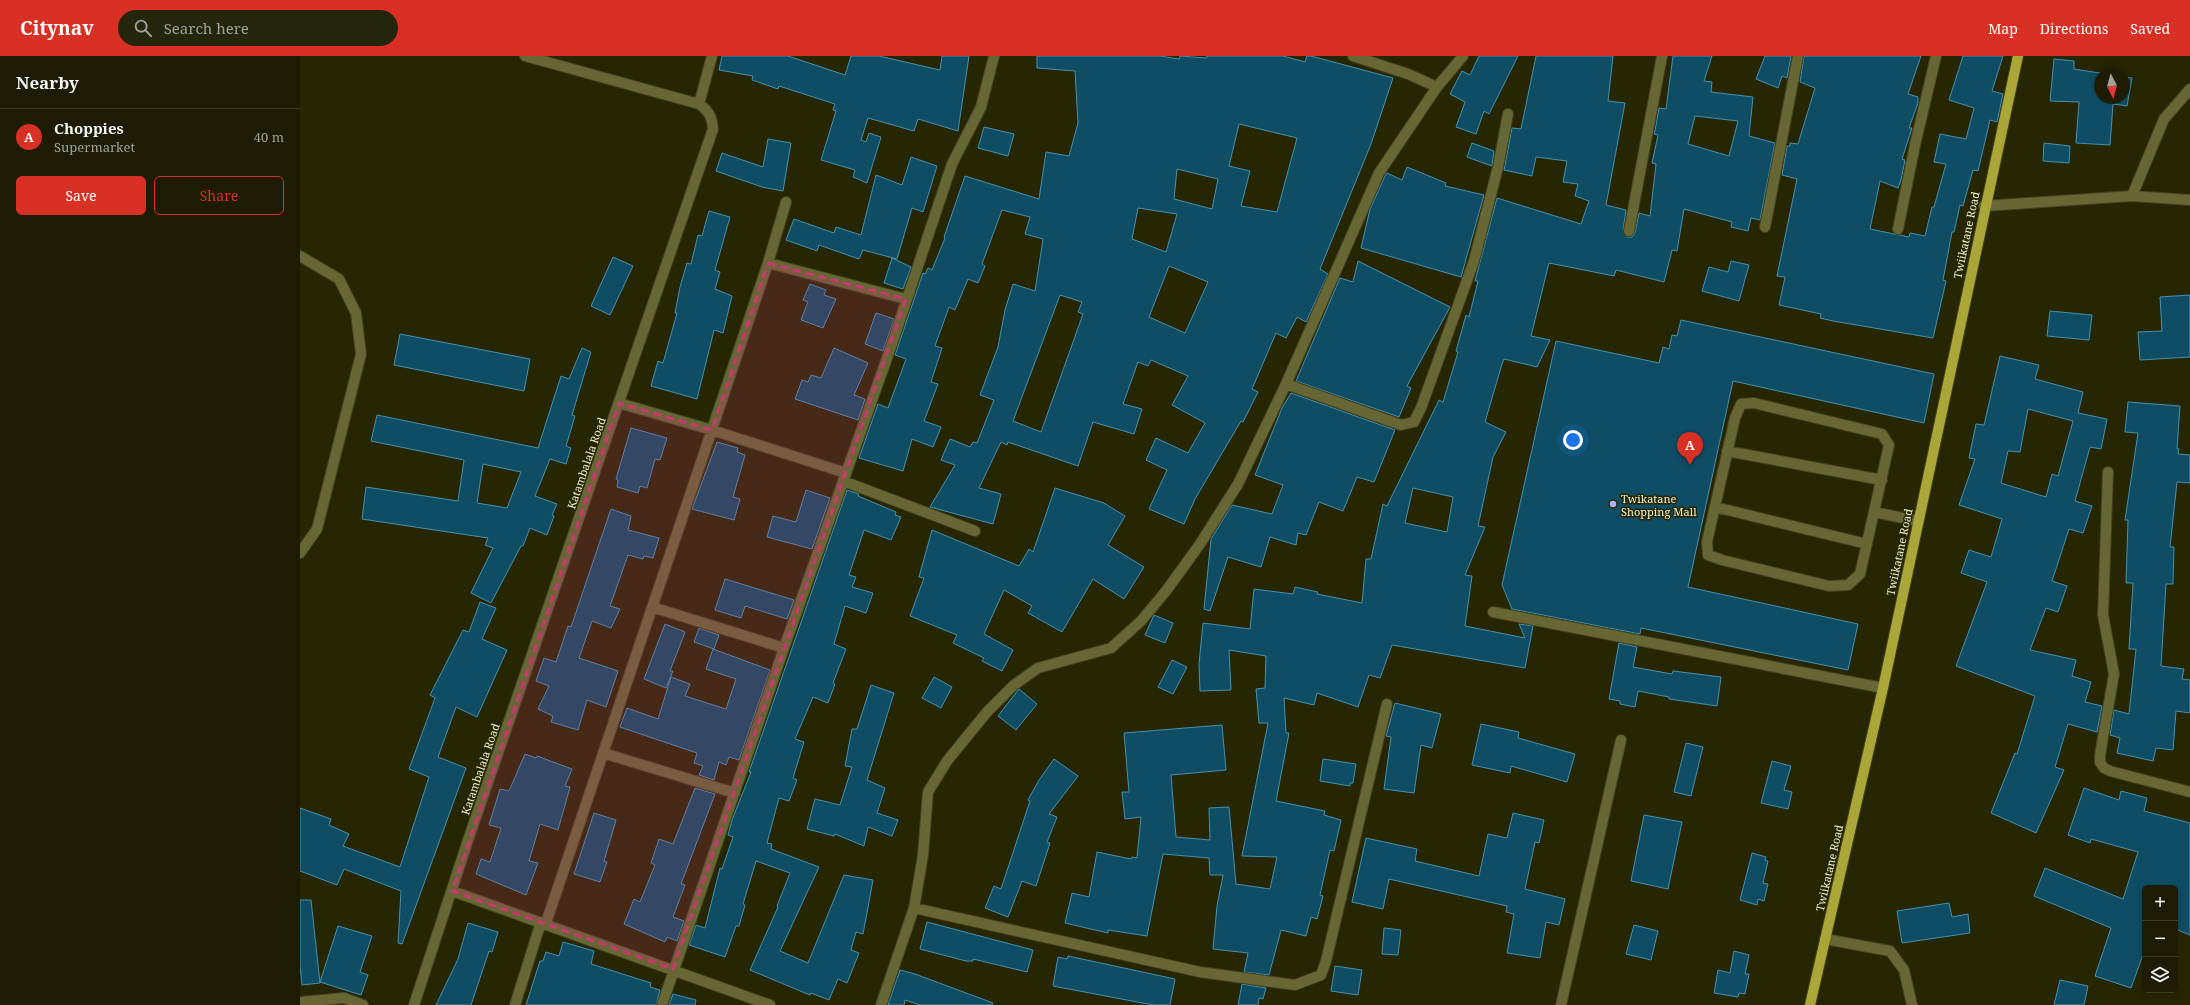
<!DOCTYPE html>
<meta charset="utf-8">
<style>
body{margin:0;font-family:"Noto Serif",serif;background:#25250c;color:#f1f3f6}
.controls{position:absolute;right:12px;bottom:12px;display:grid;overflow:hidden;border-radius:6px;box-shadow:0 2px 6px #0003}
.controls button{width:36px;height:36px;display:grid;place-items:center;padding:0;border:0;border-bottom:1px solid #3b3a24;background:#1d1c02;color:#f1f3f6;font:20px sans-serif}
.compass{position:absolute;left:1794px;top:12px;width:36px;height:36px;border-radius:50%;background:#1d1c02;box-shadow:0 2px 6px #0003;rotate:174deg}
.you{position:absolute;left:1273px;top:384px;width:14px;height:14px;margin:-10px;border:3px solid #fff;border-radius:50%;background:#1a73e8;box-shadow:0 0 0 6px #1a73e833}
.badge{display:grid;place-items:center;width:26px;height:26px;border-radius:50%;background:#d93025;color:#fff;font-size:13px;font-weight:700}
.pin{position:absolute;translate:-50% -33px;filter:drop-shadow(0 1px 2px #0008)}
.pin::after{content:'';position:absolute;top:21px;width:14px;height:12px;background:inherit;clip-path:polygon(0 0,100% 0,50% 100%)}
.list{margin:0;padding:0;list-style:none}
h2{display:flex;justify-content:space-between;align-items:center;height:52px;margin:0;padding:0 16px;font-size:17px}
h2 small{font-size:13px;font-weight:400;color:#a0a199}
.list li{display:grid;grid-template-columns:26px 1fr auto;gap:12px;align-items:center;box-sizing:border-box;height:56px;padding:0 16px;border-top:1px solid #3b3a24}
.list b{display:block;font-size:15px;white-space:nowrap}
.list p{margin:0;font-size:13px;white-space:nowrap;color:#a0a199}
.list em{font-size:13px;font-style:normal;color:#a0a199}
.actions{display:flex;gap:8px;padding:12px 16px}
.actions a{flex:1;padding:9px 0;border:1px solid #d93025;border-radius:6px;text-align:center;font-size:14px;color:#d93025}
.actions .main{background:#d93025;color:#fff}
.icon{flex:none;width:22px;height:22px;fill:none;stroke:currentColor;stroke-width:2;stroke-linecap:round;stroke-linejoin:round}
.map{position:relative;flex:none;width:1890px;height:949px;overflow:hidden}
header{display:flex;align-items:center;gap:24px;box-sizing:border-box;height:56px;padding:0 20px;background:#d93025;color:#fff}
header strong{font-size:19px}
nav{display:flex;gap:22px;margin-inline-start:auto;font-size:14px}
.search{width:280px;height:36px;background:#25250c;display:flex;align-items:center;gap:10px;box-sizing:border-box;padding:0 14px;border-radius:22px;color:#a0a199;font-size:15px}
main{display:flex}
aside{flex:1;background:#1d1c02}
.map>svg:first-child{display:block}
.building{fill:#0f4d64;stroke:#4691b0;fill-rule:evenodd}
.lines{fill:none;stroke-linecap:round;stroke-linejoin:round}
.minor-casing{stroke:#434320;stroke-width:12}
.major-casing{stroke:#434320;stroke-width:12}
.minor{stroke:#676635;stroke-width:10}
.major{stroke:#aaa637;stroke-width:10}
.marked{fill:#c9396d;fill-opacity:0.2;stroke:#c9396d;stroke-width:3;stroke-dasharray:8 5;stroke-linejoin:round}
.poi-dot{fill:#b3adf9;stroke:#272603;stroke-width:1.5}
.labels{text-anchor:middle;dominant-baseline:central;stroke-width:3;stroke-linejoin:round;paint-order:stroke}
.street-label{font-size:11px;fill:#f2f3d1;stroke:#272603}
.poi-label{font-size:11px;fill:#f2f3d1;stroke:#272603;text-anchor:start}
</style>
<header>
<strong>Citynav</strong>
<div class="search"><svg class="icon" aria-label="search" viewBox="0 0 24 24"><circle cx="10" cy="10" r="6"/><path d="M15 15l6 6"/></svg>Search here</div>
<nav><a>Map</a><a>Directions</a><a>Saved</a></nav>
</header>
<main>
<aside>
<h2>Nearby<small></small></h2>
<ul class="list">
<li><span class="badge">A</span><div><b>Choppies</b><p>Supermarket</p></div><em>40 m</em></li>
</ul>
<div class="actions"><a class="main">Save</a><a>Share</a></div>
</aside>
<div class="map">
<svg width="1890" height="949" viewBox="0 0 1890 949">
<rect width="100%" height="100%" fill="#272603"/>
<path class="building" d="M 422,0 L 488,0 L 545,19 L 551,0 L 579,0 L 640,14 L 642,0 L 669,0 L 658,75 L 618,63 L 614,75 L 568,62 L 561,84 L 566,86 L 569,77 L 581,81 L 567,127 L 553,121 L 555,114 L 521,104 L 536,55 L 533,54 L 535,48 L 479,30 L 478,33 L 452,24 L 453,20 L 419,14 Z
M 737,0 L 860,0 L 879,3 L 880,0 L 906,2 L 907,0 L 983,0 L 1005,6 L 1007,0 L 1011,0 L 1093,22 L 1071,88 L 1020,213 L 1028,218 L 1006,266 L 997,261 L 986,282 L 976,277 L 952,333 L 958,336 L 943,366 L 941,365 L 895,443 L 884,468 L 849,453 L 867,414 L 846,404 L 856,382 L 888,397 L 905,367 L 872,349 L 888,320 L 851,304 L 848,310 L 838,306 L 823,348 L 842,353 L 834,378 L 793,366 L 778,410 L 708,386 L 707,389 L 701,386 L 679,432 L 701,438 L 693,468 L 630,451 L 655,409 L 641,404 L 650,383 L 670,391 L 673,386 L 677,387 L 694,344 L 680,339 L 698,291 L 705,254 L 713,228 L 735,235 L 743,183 L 725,178 L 730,161 L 702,154 L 682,208 L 685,210 L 678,227 L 668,223 L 655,254 L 649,251 L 635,290 L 642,292 L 631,326 L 638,328 L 624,365 L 641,371 L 633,391 L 612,383 L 603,415 L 559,402 L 578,348 L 588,352 L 606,303 L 595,299 L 623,217 L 625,218 L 628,212 L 632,214 L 645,182 L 644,181 L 665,120 L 739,143 L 746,96 L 769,100 L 778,67 L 775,15 L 737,12 ZM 939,68 L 997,82 L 977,156 L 941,150 L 950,115 L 929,110 ZM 877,113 L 918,123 L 912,153 L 874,143 ZM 838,152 L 877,158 L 866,196 L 832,183 ZM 869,210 L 908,226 L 885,277 L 849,261 ZM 760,239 L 782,246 L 778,256 L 783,258 L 741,376 L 713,365 Z
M 1179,0 L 1218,0 L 1189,58 L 1184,55 L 1176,78 L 1156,71 L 1165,46 L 1150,38 L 1162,15 L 1170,19 Z
M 1236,0 L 1313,0 L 1308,45 L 1325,47 L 1306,149 L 1326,154 L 1323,174 L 1327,181 L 1332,181 L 1335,177 L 1339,157 L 1350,160 L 1356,108 L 1352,107 L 1358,79 L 1354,78 L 1355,75 L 1359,52 L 1366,53 L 1373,0 L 1412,0 L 1404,25 L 1412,26 L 1411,36 L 1453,41 L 1449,80 L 1475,87 L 1460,164 L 1451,162 L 1448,175 L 1431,171 L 1432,166 L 1384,153 L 1377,195 L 1372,194 L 1364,226 L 1316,214 L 1314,220 L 1249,207 L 1231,280 L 1250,284 L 1237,311 L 1204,303 L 1202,308 L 1185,366 L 1206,376 L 1193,401 L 1178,470 L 1185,471 L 1165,519 L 1172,520 L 1165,570 L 1225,582 L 1219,568 L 1233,570 L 1225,612 L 1092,589 L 1080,622 L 1069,619 L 1058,651 L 1017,637 L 1014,649 L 984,642 L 986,677 L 989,677 L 976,745 L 1025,755 L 1024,759 L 1041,764 L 1034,795 L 1030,794 L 1020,839 L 1023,840 L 1017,863 L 1011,861 L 1006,880 L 981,874 L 969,919 L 944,916 L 948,897 L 913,893 L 917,850 L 923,819 L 910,819 L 909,802 L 863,798 L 847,880 L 808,874 L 808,877 L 765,867 L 772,837 L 789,841 L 797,796 L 831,803 L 832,801 L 837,802 L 841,761 L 825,763 L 822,736 L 829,736 L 824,677 L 922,669 L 926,714 L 871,719 L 876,781 L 910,784 L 909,752 L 929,751 L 936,828 L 970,833 L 977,801 L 942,800 L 968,667 L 959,667 L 956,633 L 965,632 L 966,600 L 929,594 L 931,634 L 900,635 L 899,608 L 903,567 L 950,573 L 954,533 L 993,538 L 995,531 L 1018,536 L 1017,538 L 1062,547 L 1066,503 L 1071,503 L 1083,448 L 1087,450 L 1139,344 L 1143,346 L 1158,296 L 1156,295 L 1166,259 L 1169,261 L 1178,225 L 1175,225 L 1197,142 L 1281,168 L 1289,145 L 1275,140 L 1278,128 L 1263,126 L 1267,105 L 1236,101 L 1232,120 L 1204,114 L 1212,72 L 1221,73 ZM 1395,60 L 1438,65 L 1429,100 L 1388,88 ZM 1113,432 L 1153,441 L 1147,476 L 1105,467 Z
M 1465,0 L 1491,0 L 1487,22 L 1482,20 L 1478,32 L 1456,23 Z
M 1504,0 L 1621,0 L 1608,38 L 1618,41 L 1618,47 L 1609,72 L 1612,72 L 1602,103 L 1605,104 L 1601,124 L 1598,132 L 1580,125 L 1570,173 L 1609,181 L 1610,177 L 1625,180 L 1632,151 L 1634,151 L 1646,108 L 1634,106 L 1640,78 L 1666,83 L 1674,52 L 1649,44 L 1663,0 L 1703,0 L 1692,35 L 1703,38 L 1697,66 L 1690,64 L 1678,115 L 1673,114 L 1663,150 L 1660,149 L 1654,176 L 1652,176 L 1643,224 L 1646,225 L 1633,282 L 1533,265 L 1520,262 L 1521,258 L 1479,249 L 1485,221 L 1477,220 L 1497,123 L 1482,119 L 1487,90 L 1490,90 L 1490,87 L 1498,88 L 1515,32 L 1500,26 Z
M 1754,3 L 1774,5 L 1774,13 L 1806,18 L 1800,18 L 1800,42 L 1824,42 L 1824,21 L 1832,22 L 1827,50 L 1813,48 L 1810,89 L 1776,87 L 1779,46 L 1750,45 Z
M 684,71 L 714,78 L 708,100 L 678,92 Z
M 468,83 L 491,87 L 483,135 L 462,131 L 416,115 L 422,97 L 463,111 Z
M 1172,87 L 1194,95 L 1192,110 L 1167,101 Z
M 1744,87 L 1770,90 L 1769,107 L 1743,105 Z
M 611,101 L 637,110 L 623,156 L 612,152 L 597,203 L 563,194 L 559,203 L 519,189 L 517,195 L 486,184 L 494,163 L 534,177 L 536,171 L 561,179 L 576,119 L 602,129 Z
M 1107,111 L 1146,127 L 1145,130 L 1184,139 L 1161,221 L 1061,192 L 1070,153 L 1085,120 L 1087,117 L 1102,124 Z
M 409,155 L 430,161 L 415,214 L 420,216 L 415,233 L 432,240 L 423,277 L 414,274 L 397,343 L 351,330 L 358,305 L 363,307 L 377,257 L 375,257 L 380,231 L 387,207 L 391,208 L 398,179 L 402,180 Z
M 313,201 L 333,210 L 310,259 L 291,250 Z
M 592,202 L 611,211 L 603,233 L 584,227 Z
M 1058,205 L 1150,251 L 1107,330 L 1111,332 L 1099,361 L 996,325 L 1040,222 L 1053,226 Z
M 1431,205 L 1449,209 L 1439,245 L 1402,235 L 1409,211 L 1428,216 Z
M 510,228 L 526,234 L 524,239 L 536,243 L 523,272 L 501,264 L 508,246 L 503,244 Z
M 1890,239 L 1890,301 L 1840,304 L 1838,276 L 1862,275 L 1860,241 Z
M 1750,255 L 1792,259 L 1789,284 L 1747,280 Z
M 576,257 L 594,263 L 583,295 L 565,288 Z
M 1381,264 L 1634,318 L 1624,367 L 1433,325 L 1388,531 L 1558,568 L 1548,614 L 1341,572 L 1340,578 L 1212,553 L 1202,529 L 1256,285 L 1359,307 L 1363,291 L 1369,293 L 1372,279 L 1377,280 Z
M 100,278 L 230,303 L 224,335 L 94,309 Z
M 282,292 L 291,296 L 272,359 L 275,360 L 266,390 L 271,392 L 266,408 L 250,403 L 235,440 L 257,448 L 252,459 L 254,460 L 247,479 L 230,472 L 223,490 L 221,490 L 191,547 L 171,537 L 193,492 L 185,489 L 188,482 L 62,463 L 66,431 L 158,445 L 164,404 L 71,385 L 77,359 L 238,392 L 261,320 L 269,323 ZM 183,408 L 221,416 L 207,452 L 177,447 Z
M 534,292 L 568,307 L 554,339 L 565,343 L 558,364 L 495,343 L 502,324 L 508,326 L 511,319 L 521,322 Z
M 1700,300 L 1739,309 L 1735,323 L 1783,336 L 1778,357 L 1807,363 L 1801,393 L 1790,391 L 1775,445 L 1792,450 L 1783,477 L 1769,473 L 1752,525 L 1767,530 L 1758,556 L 1746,552 L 1730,594 L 1776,604 L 1772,620 L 1791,626 L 1785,646 L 1802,650 L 1797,676 L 1768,668 L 1755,711 L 1764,714 L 1736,777 L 1691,757 L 1715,697 L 1717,698 L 1735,640 L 1656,610 L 1687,526 L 1661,517 L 1669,494 L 1691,501 L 1702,463 L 1659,449 L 1675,403 L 1669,402 L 1676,368 L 1684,369 ZM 1728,353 L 1773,365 L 1758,420 L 1752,418 L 1746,441 L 1701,427 L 1708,395 L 1720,396 Z
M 991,337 L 1095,374 L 1074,426 L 1057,421 L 1043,455 L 1019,446 L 1006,479 L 998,477 L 996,489 L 970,481 L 961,511 L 928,501 L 910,555 L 904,553 L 911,483 L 932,449 L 972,458 L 983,429 L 955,419 L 982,352 Z
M 1828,346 L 1880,350 L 1877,393 L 1879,393 L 1878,398 L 1890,399 L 1890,427 L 1877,426 L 1870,491 L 1874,491 L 1873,528 L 1866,528 L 1861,610 L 1884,613 L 1882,623 L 1890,624 L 1890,657 L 1876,655 L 1873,694 L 1856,692 L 1853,705 L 1817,697 L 1820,682 L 1810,679 L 1814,654 L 1829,658 L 1836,593 L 1829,593 L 1833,527 L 1826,527 L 1828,464 L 1825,464 L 1838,377 L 1825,376 Z
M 331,372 L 367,382 L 360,404 L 355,403 L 347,432 L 340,430 L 338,437 L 317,431 L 318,424 L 316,423 Z
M 417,386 L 438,392 L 437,396 L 445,399 L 433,441 L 440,443 L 434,464 L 392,453 Z
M 755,432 L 804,447 L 825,460 L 808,489 L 844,511 L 824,543 L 793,523 L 762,576 L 728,557 L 732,550 L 704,534 L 684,578 L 713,594 L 702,615 L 682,605 L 684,602 L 653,587 L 657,579 L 610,560 L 624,522 L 619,521 L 632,474 L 719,510 L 729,493 L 733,496 Z
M 506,434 L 530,442 L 512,493 L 467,481 L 473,460 L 496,466 Z
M 547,434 L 559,438 L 558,440 L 596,456 L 595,459 L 601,461 L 591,484 L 564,474 L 549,519 L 556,521 L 552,531 L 573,537 L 566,557 L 545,550 L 534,588 L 546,593 L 533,627 L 535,628 L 528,647 L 513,641 L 495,683 L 504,686 L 493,722 L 497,724 L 489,745 L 479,742 L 467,787 L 472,788 L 471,793 L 519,811 L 480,895 L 508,907 L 544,819 L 573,824 L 563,878 L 556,876 L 551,894 L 559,897 L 547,927 L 538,923 L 529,944 L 511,937 L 510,939 L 450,914 L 478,851 L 477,850 L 490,817 L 456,805 L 443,848 L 445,849 L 439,870 L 436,870 L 425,901 L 389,889 L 396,869 L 405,872 L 420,812 L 422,813 L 433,781 L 428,779 L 432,764 L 451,716 L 449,716 Z
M 311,453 L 331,460 L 328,474 L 359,482 L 353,502 L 344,500 L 343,503 L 328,499 L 310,550 L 320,553 L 311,572 L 292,565 L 279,602 L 318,615 L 306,651 L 287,644 L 278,674 L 251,666 L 253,660 L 238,653 L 249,630 L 236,625 L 244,602 L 256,606 L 268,570 L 271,571 Z
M 425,523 L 494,544 L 487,563 L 445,550 L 441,562 L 415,554 Z
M 180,546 L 196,552 L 182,583 L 207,594 L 177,661 L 156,651 L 138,701 L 166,712 L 102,888 L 98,887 L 101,835 L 44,813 L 37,829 L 0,815 L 0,752 L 31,763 L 29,769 L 49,778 L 43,790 L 100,811 L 129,721 L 109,713 L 135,642 L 130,639 L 163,574 L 169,576 Z
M 854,559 L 873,567 L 865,587 L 845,579 Z
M 365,568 L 385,576 L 370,615 L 373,615 L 366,632 L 344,623 Z
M 399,572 L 419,579 L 414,593 L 394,586 Z
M 1319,587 L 1337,591 L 1333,611 L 1372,618 L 1373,615 L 1421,621 L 1417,650 L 1369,643 L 1369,641 L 1338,635 L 1335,651 L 1320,648 L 1320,645 L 1309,643 Z
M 413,593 L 470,614 L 439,704 L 429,701 L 426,709 L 419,706 L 414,724 L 399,719 L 403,710 L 394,707 L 397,697 L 320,671 L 327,652 L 358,663 L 371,621 L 390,628 L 385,640 L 426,653 L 436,623 L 406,613 Z
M 872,604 L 887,611 L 873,638 L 858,631 Z
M 634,621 L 652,631 L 641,652 L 622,642 Z
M 571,629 L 594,637 L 567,724 L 585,732 L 577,757 L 598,764 L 592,780 L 568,771 L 564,790 L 535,778 L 534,780 L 507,773 L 515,743 L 540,749 L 552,711 L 545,710 L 552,673 L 557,673 Z
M 719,633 L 737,648 L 716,674 L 698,660 Z
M 1095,647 L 1141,658 L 1132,692 L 1121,689 L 1114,737 L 1084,733 L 1091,681 L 1086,680 Z
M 1181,668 L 1219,676 L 1218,682 L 1275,698 L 1267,726 L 1211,710 L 1210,717 L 1172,709 Z
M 1386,687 L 1403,691 L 1391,740 L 1374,736 Z
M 225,698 L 236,702 L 237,700 L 272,713 L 265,730 L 270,731 L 258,774 L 240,768 L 229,805 L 238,807 L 226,839 L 176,818 L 181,803 L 190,806 L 201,772 L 189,769 L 200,733 L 209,735 Z
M 754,703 L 778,720 L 749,758 L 757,761 L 747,786 L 750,787 L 736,830 L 722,825 L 708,861 L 685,852 L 694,830 L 701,833 L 730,745 L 728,744 L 739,724 Z
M 1023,703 L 1056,708 L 1053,727 L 1050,727 L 1050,730 L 1020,725 Z
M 1472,705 L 1491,710 L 1484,734 L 1492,736 L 1488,753 L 1461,747 Z
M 395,732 L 415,738 L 381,828 L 385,829 L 373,861 L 384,865 L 377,885 L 367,881 L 365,886 L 324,868 L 334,843 L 340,846 L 355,809 L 351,807 L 359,783 L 373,788 Z
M 1784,732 L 1819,744 L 1821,735 L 1847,742 L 1844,755 L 1890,767 L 1890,879 L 1875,873 L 1875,832 L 1845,832 L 1845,893 L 1831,932 L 1795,920 L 1811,872 L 1734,840 L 1745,812 L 1823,843 L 1838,796 L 1791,783 L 1790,787 L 1768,779 Z
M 294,757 L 316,764 L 304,805 L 307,806 L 300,826 L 274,818 Z
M 1213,757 L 1244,764 L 1239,787 L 1235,786 L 1225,833 L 1265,843 L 1259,869 L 1246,866 L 1240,902 L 1207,897 L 1214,858 L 1206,856 L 1207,850 L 1089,823 L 1083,853 L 1052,846 L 1066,782 L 1117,793 L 1115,805 L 1179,820 L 1188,778 L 1207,782 Z
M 1344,759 L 1382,766 L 1368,833 L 1331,825 Z
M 1452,797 L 1466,801 L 1465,804 L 1468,805 L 1463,827 L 1468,828 L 1464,845 L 1458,843 L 1457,849 L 1440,844 Z
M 0,844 L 11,844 L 20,927 L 2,929 L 0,910 Z
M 1649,847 L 1652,861 L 1668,858 L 1670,877 L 1602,887 L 1597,855 Z
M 627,866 L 733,894 L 727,916 L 673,903 L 673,905 L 666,905 L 620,893 Z
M 168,867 L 198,876 L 192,896 L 189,895 L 171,949 L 136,949 L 158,903 Z
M 1334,869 L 1358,875 L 1351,904 L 1326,898 Z
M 38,870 L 72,880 L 60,916 L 68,919 L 61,939 L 20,926 Z
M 1084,872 L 1101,874 L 1098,899 L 1082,898 Z
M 263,886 L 294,895 L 291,908 L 351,927 L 350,931 L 360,934 L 356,949 L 226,949 L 240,905 L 243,905 L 246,896 L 259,900 Z
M 1434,895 L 1449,899 L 1445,918 L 1449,918 L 1445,938 L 1439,937 L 1438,941 L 1414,937 L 1418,914 L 1430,917 Z
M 768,900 L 875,923 L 870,949 L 853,949 L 753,930 L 758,901 L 767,903 Z
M 1035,910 L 1062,914 L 1058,939 L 1031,935 Z
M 600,914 L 615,918 L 693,947 L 692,949 L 620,949 L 605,944 L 604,949 L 588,949 Z
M 1760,924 L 1788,930 L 1784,949 L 1754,949 Z
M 942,928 L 966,932 L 963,943 L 959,942 L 958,949 L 938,949 Z
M 373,938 L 396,944 L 395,949 L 369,949 Z"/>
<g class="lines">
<g class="minor-casing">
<path id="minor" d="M 1053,0 L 1108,18 L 1137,31
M 399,48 L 412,0
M 1832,140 L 1864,63 L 1890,33
M 1684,150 L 1832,140 L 1890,144
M 1465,171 L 1498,0
M 1598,173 L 1615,89 L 1636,0
M 1329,175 L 1362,0
M 0,200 L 39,223 L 56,257 L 61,298 L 17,473 L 0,497
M 468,207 L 606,243
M 986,328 L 1101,369 L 1114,366 L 1121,352 L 1174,205 L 1198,111 L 1208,58
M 319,347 L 412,374 L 546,417
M 1454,347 L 1582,378 L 1589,389 L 1560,518 L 1548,529 L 1529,530 L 1422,504 L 1408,499 L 1407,486 L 1435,362 L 1441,348 Z
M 1427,395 L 1582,424
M 1808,416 L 1803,559 L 1814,618 L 1800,699 L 1800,706 L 1804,712 L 1810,715 L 1890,736
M 543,425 L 675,475
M 1415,451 L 1567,488
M 1574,456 L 1618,465
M 352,551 L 484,592
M 1193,556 L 1583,632
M 303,697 L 435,737
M 152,835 L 470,949
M 614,852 L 900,916 L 995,929 L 1021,919 L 1026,905 L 1087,648
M 246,867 L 468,207 L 486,146
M 1525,883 L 1590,895 L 1604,914 L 1612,949
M 0,946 L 44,942 L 63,949
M 114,949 L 169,781 L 413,73 C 412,61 409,55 399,48 L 225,0
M 215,949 L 241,866
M 362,949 L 484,592 L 592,288 L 652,108 L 681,51 L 694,0
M 581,949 L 614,852 L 623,799 L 628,736 L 647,705 L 687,656 L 714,629 L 738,612 L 811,592 L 841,565 L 866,535 L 900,488 L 938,428 L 986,328 L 1079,117 L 1137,31 L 1163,0
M 1261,949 L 1321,684"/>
</g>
<g class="major-casing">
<path id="major" d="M 1510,949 L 1583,632 L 1718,0"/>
</g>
<use href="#minor" class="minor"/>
<use href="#major" class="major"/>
</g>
<path class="marked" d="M 468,207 L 606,243 L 373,913 L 152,835 L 319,347 L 412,374 Z"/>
<circle class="poi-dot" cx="1313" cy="448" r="4"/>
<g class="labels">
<g class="street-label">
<text transform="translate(1666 179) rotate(-78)">Twiikatane Road</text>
<text transform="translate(286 407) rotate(-71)">Katambalala Road</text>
<text transform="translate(1599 496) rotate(-78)">Twiikatane Road</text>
<text transform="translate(180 713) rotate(-71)">Katambalala Road</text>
<text transform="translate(1529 812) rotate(-77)">Twiikatane Road</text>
</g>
<g class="poi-label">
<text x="1321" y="442">Twikatane<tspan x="1321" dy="13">Shopping Mall</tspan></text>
</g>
</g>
</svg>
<div class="controls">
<button>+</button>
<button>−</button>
<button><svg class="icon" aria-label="layers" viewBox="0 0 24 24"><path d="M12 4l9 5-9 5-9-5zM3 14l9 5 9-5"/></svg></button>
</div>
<svg class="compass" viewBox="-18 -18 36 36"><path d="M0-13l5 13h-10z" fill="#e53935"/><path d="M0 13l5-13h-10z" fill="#a0a199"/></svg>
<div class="you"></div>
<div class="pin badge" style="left:1390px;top:409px">A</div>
</div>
</main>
